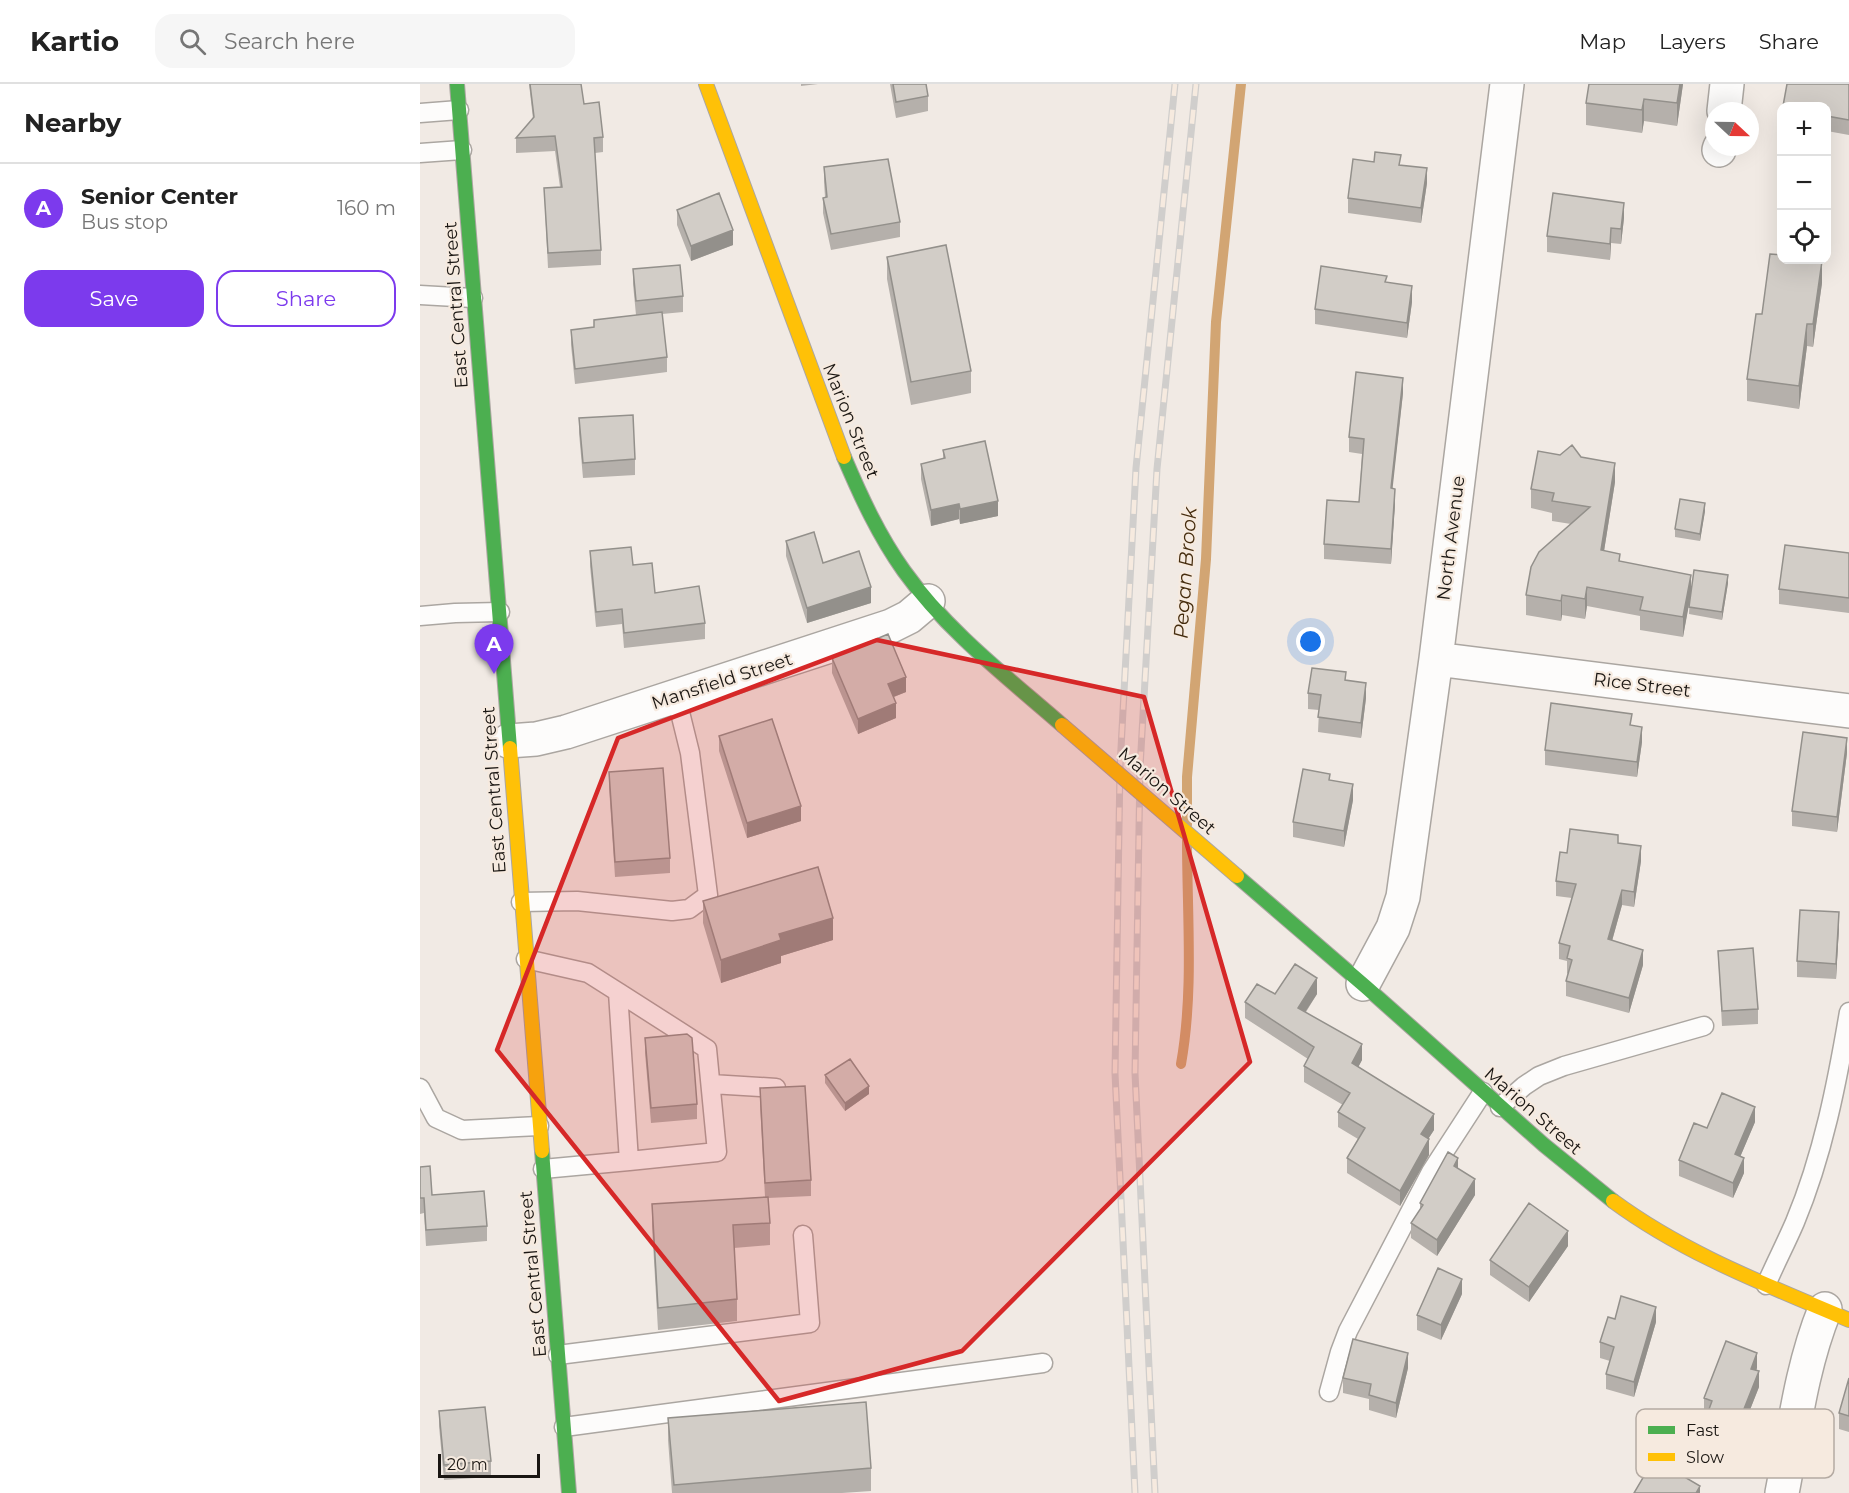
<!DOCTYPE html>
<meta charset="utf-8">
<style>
body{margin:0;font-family:Montserrat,sans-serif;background:#f6f6f6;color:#222}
.controls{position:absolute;right:18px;top:18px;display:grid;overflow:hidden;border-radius:12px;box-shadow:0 6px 24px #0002}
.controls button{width:54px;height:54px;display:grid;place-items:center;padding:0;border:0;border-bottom:2px solid #e0e0e0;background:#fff;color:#222;font:30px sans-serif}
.compass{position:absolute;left:1285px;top:18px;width:54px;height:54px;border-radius:50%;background:#fff;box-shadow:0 6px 24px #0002;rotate:112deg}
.scale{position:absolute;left:18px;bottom:15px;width:102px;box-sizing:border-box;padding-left:6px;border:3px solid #1a1612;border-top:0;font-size:16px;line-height:21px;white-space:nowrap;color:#1a1612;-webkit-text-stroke:4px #f6eadf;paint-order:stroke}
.you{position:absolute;left:891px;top:558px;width:21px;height:21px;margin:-15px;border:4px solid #fff;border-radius:50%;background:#1a73e8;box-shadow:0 0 0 9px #1a73e833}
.badge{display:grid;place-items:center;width:39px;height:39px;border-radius:50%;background:#7c3aed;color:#fff;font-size:20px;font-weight:700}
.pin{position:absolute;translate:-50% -50px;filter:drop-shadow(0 2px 3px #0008)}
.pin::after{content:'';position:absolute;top:32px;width:21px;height:18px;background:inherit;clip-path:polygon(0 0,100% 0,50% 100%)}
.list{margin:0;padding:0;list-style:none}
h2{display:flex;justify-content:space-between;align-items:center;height:78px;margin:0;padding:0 24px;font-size:26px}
h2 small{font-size:20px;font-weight:400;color:#767676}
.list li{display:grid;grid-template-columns:39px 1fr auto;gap:18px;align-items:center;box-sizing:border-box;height:90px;padding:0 24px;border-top:2px solid #e0e0e0}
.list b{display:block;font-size:22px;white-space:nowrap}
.list p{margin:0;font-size:20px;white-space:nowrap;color:#767676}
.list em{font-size:20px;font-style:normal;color:#767676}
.actions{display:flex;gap:12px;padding:18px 24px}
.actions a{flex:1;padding:14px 0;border:2px solid #7c3aed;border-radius:18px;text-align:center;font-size:21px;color:#7c3aed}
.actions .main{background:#7c3aed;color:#fff}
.icon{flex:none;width:33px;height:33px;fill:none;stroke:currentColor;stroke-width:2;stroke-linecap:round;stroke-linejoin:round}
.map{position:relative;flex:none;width:1429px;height:1409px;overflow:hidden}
header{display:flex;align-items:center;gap:36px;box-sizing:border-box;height:84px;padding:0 30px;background:#fff;border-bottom:2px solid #e0e0e0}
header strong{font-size:28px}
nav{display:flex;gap:33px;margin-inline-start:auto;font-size:21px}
.search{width:420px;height:54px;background:#f6f6f6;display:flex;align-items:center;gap:15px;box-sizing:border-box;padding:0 21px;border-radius:18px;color:#767676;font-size:22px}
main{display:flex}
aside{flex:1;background:#fff}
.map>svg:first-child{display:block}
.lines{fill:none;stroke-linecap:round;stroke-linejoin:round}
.stream{stroke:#d2a573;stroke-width:10}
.lane-casing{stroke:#aba6a1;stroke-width:21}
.street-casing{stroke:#aba6a1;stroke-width:36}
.fast-casing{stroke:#aba6a1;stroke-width:16}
.slow-casing{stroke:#aba6a1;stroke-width:16}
.lane{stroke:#fdfcfb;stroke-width:18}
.street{stroke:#fdfcfb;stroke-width:33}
.fast{stroke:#4caf50;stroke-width:14}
.slow{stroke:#ffc107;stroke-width:14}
.rail-casing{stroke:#d0cecc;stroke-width:7}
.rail{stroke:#f6eadf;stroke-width:4.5;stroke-dasharray:14;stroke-linecap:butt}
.slow-bridge-casing{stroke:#aba6a1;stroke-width:16;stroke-linecap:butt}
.slow-bridge{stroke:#ffc107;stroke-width:14}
.wall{fill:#b5b0ab}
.shaded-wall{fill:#93908b}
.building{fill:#d2cdc7;stroke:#93908b;stroke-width:1.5}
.marked{fill:#d62828;fill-opacity:0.2;stroke:#d62828;stroke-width:4.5;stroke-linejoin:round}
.labels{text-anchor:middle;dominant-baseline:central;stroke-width:4.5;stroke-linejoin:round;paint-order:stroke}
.street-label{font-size:18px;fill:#1a1612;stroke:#f6eadf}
.water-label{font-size:20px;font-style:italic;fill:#452c0e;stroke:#f6eadf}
.key{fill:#f6eadf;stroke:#b4aaa2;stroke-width:1.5}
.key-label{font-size:16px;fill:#1a1612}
</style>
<header>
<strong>Kartio</strong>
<div class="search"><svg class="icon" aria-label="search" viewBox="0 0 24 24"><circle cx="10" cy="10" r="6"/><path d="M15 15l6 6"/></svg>Search here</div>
<nav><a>Map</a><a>Layers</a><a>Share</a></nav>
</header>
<main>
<aside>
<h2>Nearby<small></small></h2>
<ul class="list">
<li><span class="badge">A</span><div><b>Senior Center</b><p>Bus stop</p></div><em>160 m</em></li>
</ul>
<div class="actions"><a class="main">Save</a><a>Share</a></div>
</aside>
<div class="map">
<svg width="1429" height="1409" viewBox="0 0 1429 1409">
<rect width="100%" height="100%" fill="#f1eae4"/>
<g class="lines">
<path class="stream" d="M 767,741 L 767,693 L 786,475 L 796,238 L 821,0
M 761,980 C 774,907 767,831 767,756"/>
<g class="lane-casing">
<path id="lane" d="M 0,29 L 39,26
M 0,69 L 42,66
M 0,211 L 53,214
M 0,532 L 35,529 L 80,528
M 101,818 L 157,817 L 252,827 L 269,825 L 288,811 L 270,669 L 256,612
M 106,875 L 168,889 L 198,908 L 209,1077 L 123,1085
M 198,908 L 287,965 L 297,1068 L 209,1077
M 291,1000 L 356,1004
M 0,1004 L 16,1034 L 42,1046 L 119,1042
M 1080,1023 L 1104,1002 L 1119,992 L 1144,982 L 1284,942
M 1346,1201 C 1355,1180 1366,1159 1375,1138 C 1403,1071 1417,999 1429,928
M 138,1271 L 390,1239 L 383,1151
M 909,1308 L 920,1268 L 928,1247 L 1011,1088 L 1063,1008
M 144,1343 L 623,1279"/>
</g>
<g class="street-casing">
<path id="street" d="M 1304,27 L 1307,0
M 1299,66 L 1300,63
M 1016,575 L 1429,627
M 88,657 L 116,655 L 146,648 L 471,542 L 489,533 L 508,517
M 943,900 L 973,844 L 983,813 L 1016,575 L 1087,0
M 1362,1409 C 1374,1347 1381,1284 1405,1225"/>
</g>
<g class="fast-casing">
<path id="fast" d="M 37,0 L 90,664
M 424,373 C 441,413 459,452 484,487 C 527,547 587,593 642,641
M 817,792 L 946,903 L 1124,1061 L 1193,1117
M 122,1067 L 149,1409"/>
</g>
<g class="slow-casing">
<path id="slow" d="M 286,0 L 424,373
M 90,664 L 122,1067
M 1193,1117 C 1265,1170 1347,1201 1429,1236"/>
</g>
<use href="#lane" class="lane"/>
<use href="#street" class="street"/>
<use href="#fast" class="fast"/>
<use href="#slow" class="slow"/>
<g class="rail-casing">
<path id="rail" d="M 715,1409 L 695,989 L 700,683 L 716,384 L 755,0
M 735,1409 L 715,989 L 720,684 L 737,385 L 776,0"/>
</g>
<use href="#rail" class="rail"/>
<g class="slow-bridge-casing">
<path id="slow-bridge" d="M 642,641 L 817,792"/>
</g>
<use href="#slow-bridge" class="slow-bridge"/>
</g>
<path class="wall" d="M 109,0 L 161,0 L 164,20 L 183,53 L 183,68 L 175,69 L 181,166 L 181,181 L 128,184 L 124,104 L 140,103 L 135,67 L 96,69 L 96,54 L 113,35 Z
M 381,0 L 398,0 L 381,2 Z
M 470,0 L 506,0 L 508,12 L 508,27 L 476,34 Z
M 1169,0 L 1263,0 L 1257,42 L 1224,37 L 1222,49 L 1166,41 L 1166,19 Z
M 1429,0 L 1429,51 L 1407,47 L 1407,22 Z
M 981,81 L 1007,99 L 1001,139 L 928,129 L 928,114 Z
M 404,83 L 480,138 L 480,153 L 411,166 L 403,129 L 403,114 L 405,113 L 404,98 Z
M 257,126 L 313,161 L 271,177 L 257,141 Z
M 1204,134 L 1201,160 L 1191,159 L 1190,176 L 1127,168 L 1127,152 Z
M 467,173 L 551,287 L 551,309 L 491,321 L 467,195 Z
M 213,185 L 263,212 L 263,228 L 242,230 L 247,273 L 247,288 L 155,300 L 151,261 L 151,246 L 174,243 L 216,231 L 213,200 Z
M 1402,199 L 1393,263 L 1387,262 L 1379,325 L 1327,317 L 1327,295 L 1342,230 Z
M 992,218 L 987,254 L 895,240 L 895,225 Z
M 983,309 L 972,404 L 975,420 L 971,480 L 904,475 L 904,460 L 939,418 L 942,370 L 929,368 L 929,353 Z
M 159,334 L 215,375 L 215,391 L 163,394 L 159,349 Z
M 523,366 L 578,432 L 540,440 L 539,435 L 511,442 L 501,395 L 501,380 L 523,375 Z
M 1140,371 L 1161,373 L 1195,398 L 1184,467 L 1200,477 L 1271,510 L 1308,499 L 1302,536 L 1269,530 L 1270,512 L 1263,553 L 1220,546 L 1220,532 L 1167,522 L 1165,535 L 1142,531 L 1141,537 L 1106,531 L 1106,511 L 1151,440 L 1132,437 L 1132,429 L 1111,424 L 1111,405 Z
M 1285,427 L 1280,457 L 1255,453 L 1255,445 Z
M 366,457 L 403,479 L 451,519 L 387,539 L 366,472 Z
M 170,467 L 213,481 L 235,509 L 285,539 L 285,555 L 204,564 L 202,540 L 176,543 L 170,482 Z
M 1429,469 L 1429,529 L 1359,520 L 1359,505 Z
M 412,574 L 486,608 L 474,613 L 476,634 L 438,650 L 412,589 Z
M 926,596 L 946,614 L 941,654 L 898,648 L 899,626 L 888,625 L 888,609 Z
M 1212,641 L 1222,658 L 1217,693 L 1125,681 L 1125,666 Z
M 299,652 L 381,737 L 327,754 L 299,667 Z
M 1427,669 L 1417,748 L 1372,742 L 1372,727 Z
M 189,688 L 250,774 L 250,789 L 195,793 L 189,703 Z
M 910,696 L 933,716 L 924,763 L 873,753 L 873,738 Z
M 1198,759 L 1221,777 L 1214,823 L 1202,821 L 1192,857 L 1223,881 L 1209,929 L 1146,912 L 1146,897 L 1148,890 L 1147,889 L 1147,877 L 1139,875 L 1139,859 L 1152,814 L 1136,812 L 1136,797 L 1147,769 Z
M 283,817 L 413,856 L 361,872 L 361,879 L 301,899 L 283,839 Z
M 1419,843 L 1416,895 L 1377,893 L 1377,877 Z
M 1298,867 L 1338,925 L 1338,940 L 1302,942 Z
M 855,910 L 897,910 L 886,928 L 942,976 L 938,983 L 1014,1046 L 1008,1055 L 1009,1071 L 980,1122 L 927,1089 L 927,1074 L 938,1055 L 918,1043 L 918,1028 L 923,1021 L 884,998 L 884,982 L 888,975 L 825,934 L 825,918 Z
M 225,954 L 277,1020 L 277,1035 L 231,1039 L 225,969 Z
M 405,991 L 449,1010 L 425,1027 L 405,999 Z
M 340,1004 L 391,1096 L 391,1112 L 348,1114 L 350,1139 L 350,1161 L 314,1164 L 317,1215 L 317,1237 L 238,1246 L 232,1142 L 232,1120 L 345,1113 L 340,1020 Z
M 1335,1038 L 1320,1073 L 1324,1089 L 1313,1114 L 1259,1092 L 1259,1076 L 1287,1044 Z
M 0,1083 L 12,1111 L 67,1142 L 67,1157 L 6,1162 L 4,1129 L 0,1130 Z
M 1038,1085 L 1055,1111 L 1017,1172 L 991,1154 L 991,1139 L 1000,1126 L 1000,1119 Z
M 1148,1162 L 1109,1218 L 1070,1191 L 1070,1176 Z
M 1042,1210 L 1021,1256 L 997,1246 L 997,1231 Z
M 1236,1238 L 1214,1313 L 1186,1305 L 1186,1290 L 1190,1277 L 1180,1274 L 1180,1258 Z
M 988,1284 L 976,1334 L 949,1326 L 949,1315 L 923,1309 L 923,1294 Z
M 1337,1284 L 1336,1287 L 1339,1303 L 1318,1356 L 1288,1344 L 1288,1330 L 1284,1329 L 1284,1314 Z
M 1429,1294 L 1429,1348 L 1419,1345 L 1419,1329 Z
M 19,1327 L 71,1377 L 71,1393 L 24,1396 L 19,1342 Z
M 248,1334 L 451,1384 L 451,1407 L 422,1409 L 252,1409 L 248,1356 Z"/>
<path class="shaded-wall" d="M 1260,0 L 1263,0 L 1257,42 L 1257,19 Z
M 1224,15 L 1224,37 L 1222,49 L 1222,26 Z
M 1007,84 L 1007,99 L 1001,139 L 1001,124 Z
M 1204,119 L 1204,134 L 1201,160 L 1201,145 Z
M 1191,144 L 1191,159 L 1190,176 L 1190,160 Z
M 313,146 L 313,161 L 271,177 L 271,162 Z
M 1402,177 L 1402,199 L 1393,263 L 1393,240 Z
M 992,202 L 992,218 L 987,254 L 987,239 Z
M 1387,240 L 1387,262 L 1379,325 L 1379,302 Z
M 983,294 L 983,309 L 971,419 L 971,404 Z
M 1195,379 L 1195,398 L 1181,486 L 1181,466 Z
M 975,405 L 975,420 L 971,480 L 971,465 Z
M 578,417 L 578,432 L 540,440 L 540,425 Z
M 1285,419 L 1285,427 L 1280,457 L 1280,450 Z
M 539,420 L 539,435 L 511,442 L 511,426 Z
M 1271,491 L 1271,510 L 1263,553 L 1263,533 Z
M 1308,491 L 1308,499 L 1302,536 L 1302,528 Z
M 451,503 L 451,519 L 387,539 L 387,524 Z
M 1167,503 L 1167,522 L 1165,535 L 1165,515 Z
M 1142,511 L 1142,531 L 1141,537 L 1141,517 Z
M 486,593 L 486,608 L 468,615 L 468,600 Z
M 946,599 L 946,614 L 941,654 L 941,639 Z
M 476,619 L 476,634 L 438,650 L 438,635 Z
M 1222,643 L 1222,658 L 1217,693 L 1217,678 Z
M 1427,654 L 1427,669 L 1417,748 L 1417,733 Z
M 933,700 L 933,716 L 924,763 L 924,747 Z
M 381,722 L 381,737 L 327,754 L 327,739 Z
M 1221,762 L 1221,777 L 1214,823 L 1214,808 Z
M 1202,806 L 1202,821 L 1188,871 L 1188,855 Z
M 1419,828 L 1419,843 L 1416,895 L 1416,880 Z
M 413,834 L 413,856 L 361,872 L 361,879 L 301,899 L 301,876 L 359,850 Z
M 1223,866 L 1223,881 L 1209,929 L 1209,914 Z
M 897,894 L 897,910 L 878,939 L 878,924 Z
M 942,960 L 942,976 L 932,995 L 932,979 Z
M 449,1002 L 449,1010 L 425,1027 L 425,1019 Z
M 1335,1023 L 1335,1038 L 1315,1085 L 1315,1070 Z
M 1014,1030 L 1014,1046 L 1001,1066 L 1001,1050 Z
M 1009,1055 L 1009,1071 L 980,1122 L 980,1107 Z
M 1038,1074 L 1038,1090 L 1034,1082 Z
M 1324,1074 L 1324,1089 L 1313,1114 L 1313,1099 Z
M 1055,1095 L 1055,1111 L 1017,1172 L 1017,1156 Z
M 1148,1147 L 1148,1162 L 1109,1218 L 1109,1203 Z
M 1042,1195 L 1042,1210 L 1021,1256 L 1021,1241 Z
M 1236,1223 L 1236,1238 L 1214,1313 L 1214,1298 Z
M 988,1269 L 988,1284 L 976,1334 L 976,1319 Z
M 1337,1269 L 1337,1284 L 1331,1300 L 1331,1285 Z
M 1339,1287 L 1339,1303 L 1318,1356 L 1318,1340 Z
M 1280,1402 L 1280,1409 L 1276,1409 Z"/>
<path class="building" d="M 110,0 L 161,0 L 164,20 L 179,18 L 183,53 L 174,54 L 181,166 L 128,169 L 124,104 L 142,103 L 135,52 L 96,54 L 114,33 Z
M 473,0 L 506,0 L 508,12 L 476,18 Z
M 1169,0 L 1260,0 L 1257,19 L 1224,15 L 1222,26 L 1166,19 Z
M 1367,0 L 1429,0 L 1429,36 L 1407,32 L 1407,22 L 1363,22 Z
M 955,68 L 981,71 L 979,81 L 1007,84 L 1001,124 L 928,114 L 933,75 L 954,78 Z
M 468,75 L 480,138 L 411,150 L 403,114 L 407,113 L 404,83 Z
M 299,109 L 313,146 L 271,162 L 257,126 Z
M 1133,109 L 1204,119 L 1201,145 L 1191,144 L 1190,160 L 1127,152 Z
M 526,161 L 551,287 L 491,298 L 467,173 Z
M 1350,170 L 1362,171 L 1362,176 L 1391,176 L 1402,177 L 1393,240 L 1387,240 L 1379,302 L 1327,295 L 1336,230 L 1342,230 Z
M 260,181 L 263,212 L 216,217 L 213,185 Z
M 901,182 L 967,192 L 965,198 L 992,202 L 987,239 L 895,225 Z
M 242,228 L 247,273 L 155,285 L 151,246 L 174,243 L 174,236 Z
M 936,288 L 983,294 L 971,404 L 975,405 L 971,465 L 904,460 L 907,416 L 939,418 L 944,355 L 929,353 Z
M 213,331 L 215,375 L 163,379 L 159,334 Z
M 565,357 L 578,417 L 540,425 L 539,420 L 511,426 L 501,380 L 525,374 L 523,366 Z
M 1152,361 L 1161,373 L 1195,379 L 1181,466 L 1200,470 L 1199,477 L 1271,491 L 1263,533 L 1220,526 L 1223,513 L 1167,503 L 1165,515 L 1142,511 L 1141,517 L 1106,511 L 1111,483 L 1119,468 L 1170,423 L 1132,417 L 1134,409 L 1111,405 L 1118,367 L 1140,371 Z
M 1260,415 L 1285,419 L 1280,450 L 1255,445 Z
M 394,448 L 403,479 L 439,467 L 451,503 L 387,524 L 366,457 Z
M 1365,461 L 1429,469 L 1429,514 L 1359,505 Z
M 211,463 L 213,481 L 232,479 L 235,509 L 279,502 L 285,539 L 204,549 L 202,525 L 176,528 L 170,467 Z
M 1274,486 L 1308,491 L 1302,528 L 1269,523 Z
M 468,550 L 486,593 L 468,600 L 476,619 L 438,635 L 412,574 Z
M 892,584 L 926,588 L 925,596 L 946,599 L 941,639 L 898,633 L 901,611 L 888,609 Z
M 1131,619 L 1212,630 L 1210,641 L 1222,643 L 1217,678 L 1125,666 Z
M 352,635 L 381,722 L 327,739 L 299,652 Z
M 1383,648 L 1427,654 L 1417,733 L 1372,727 Z
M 243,684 L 250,774 L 195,778 L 189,688 Z
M 883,685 L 910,690 L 909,696 L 933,700 L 924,747 L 873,738 Z
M 1150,745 L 1198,751 L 1198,759 L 1221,762 L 1214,808 L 1202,806 L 1188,855 L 1223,866 L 1209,914 L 1146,897 L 1152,876 L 1147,874 L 1150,862 L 1139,859 L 1156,800 L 1136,797 L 1140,768 L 1147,769 Z
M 398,783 L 413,834 L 359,850 L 361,856 L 301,876 L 283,817 Z
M 1380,826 L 1419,828 L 1416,880 L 1377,877 Z
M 1333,864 L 1338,925 L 1302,927 L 1298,867 Z
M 875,880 L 897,894 L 878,924 L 942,960 L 932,979 L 1014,1030 L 1001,1050 L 1009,1055 L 980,1107 L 927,1074 L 945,1044 L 918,1028 L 930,1009 L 884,982 L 894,963 L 825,918 L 837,900 L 855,910 Z
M 267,950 L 272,954 L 277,1020 L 231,1024 L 225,954 Z
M 430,975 L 449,1002 L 425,1019 L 405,991 Z
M 385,1002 L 391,1096 L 345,1099 L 340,1004 Z
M 1302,1009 L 1335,1023 L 1315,1070 L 1324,1074 L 1313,1099 L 1259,1076 L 1274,1039 L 1287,1044 Z
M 1028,1068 L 1038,1074 L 1034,1082 L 1055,1095 L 1017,1156 L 991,1139 L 1003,1121 L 1000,1119 Z
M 10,1082 L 12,1111 L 64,1107 L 67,1142 L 6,1146 L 4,1114 L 0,1114 L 0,1083 Z
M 348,1113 L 350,1139 L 313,1141 L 317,1215 L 238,1224 L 232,1120 Z
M 1109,1119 L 1148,1147 L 1109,1203 L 1070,1176 Z
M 1018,1184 L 1042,1195 L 1021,1241 L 997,1231 Z
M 1201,1212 L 1236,1223 L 1214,1298 L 1186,1290 L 1194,1263 L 1180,1258 L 1188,1233 L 1195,1235 Z
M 933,1255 L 988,1269 L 976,1319 L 949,1311 L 951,1300 L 923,1294 Z
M 1306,1257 L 1337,1269 L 1331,1285 L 1339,1287 L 1318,1340 L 1288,1328 L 1292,1317 L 1284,1314 Z
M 1429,1294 L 1429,1332 L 1419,1329 Z
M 446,1318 L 451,1384 L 254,1401 L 248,1334 Z
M 65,1323 L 71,1377 L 24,1381 L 19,1327 Z
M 1234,1375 L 1280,1402 L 1276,1409 L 1214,1409 Z"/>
<path class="marked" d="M 457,556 L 724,613 L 830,978 L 542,1267 L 359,1317 L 77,966 L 198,654 Z"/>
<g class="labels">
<g class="street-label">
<text transform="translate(36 221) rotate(-94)">East Central Street</text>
<text transform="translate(431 337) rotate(68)">Marion Street</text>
<text transform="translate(1031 454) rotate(-83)">North Avenue</text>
<text transform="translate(302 597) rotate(-18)">Mansfield Street</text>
<text transform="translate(1222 601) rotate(7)">Rice Street</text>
<text transform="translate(74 706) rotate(-94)">East Central Street</text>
<text transform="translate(747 707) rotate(41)">Marion Street</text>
<text transform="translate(1113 1027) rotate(41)">Marion Street</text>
<text transform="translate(113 1190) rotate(-95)">East Central Street</text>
</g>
<g class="water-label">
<text transform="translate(765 489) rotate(-86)">Pegan Brook</text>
</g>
</g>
<rect x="1216" y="1325" width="198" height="69" rx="9" class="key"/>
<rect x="1228" y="1342" width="27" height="8" fill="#4caf50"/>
<rect x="1228" y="1369" width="27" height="8" fill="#ffc107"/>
<g class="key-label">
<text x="1266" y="1352">Fast</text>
<text x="1266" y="1379">Slow</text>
</g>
</svg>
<div class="controls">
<button>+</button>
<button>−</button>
<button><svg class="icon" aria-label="locate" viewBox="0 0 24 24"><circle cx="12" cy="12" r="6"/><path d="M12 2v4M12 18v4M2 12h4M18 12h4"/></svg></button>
</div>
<svg class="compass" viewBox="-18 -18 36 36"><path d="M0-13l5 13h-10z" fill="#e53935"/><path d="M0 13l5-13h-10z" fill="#767676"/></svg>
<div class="scale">20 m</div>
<div class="you"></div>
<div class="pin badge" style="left:74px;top:590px">A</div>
</div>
</main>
